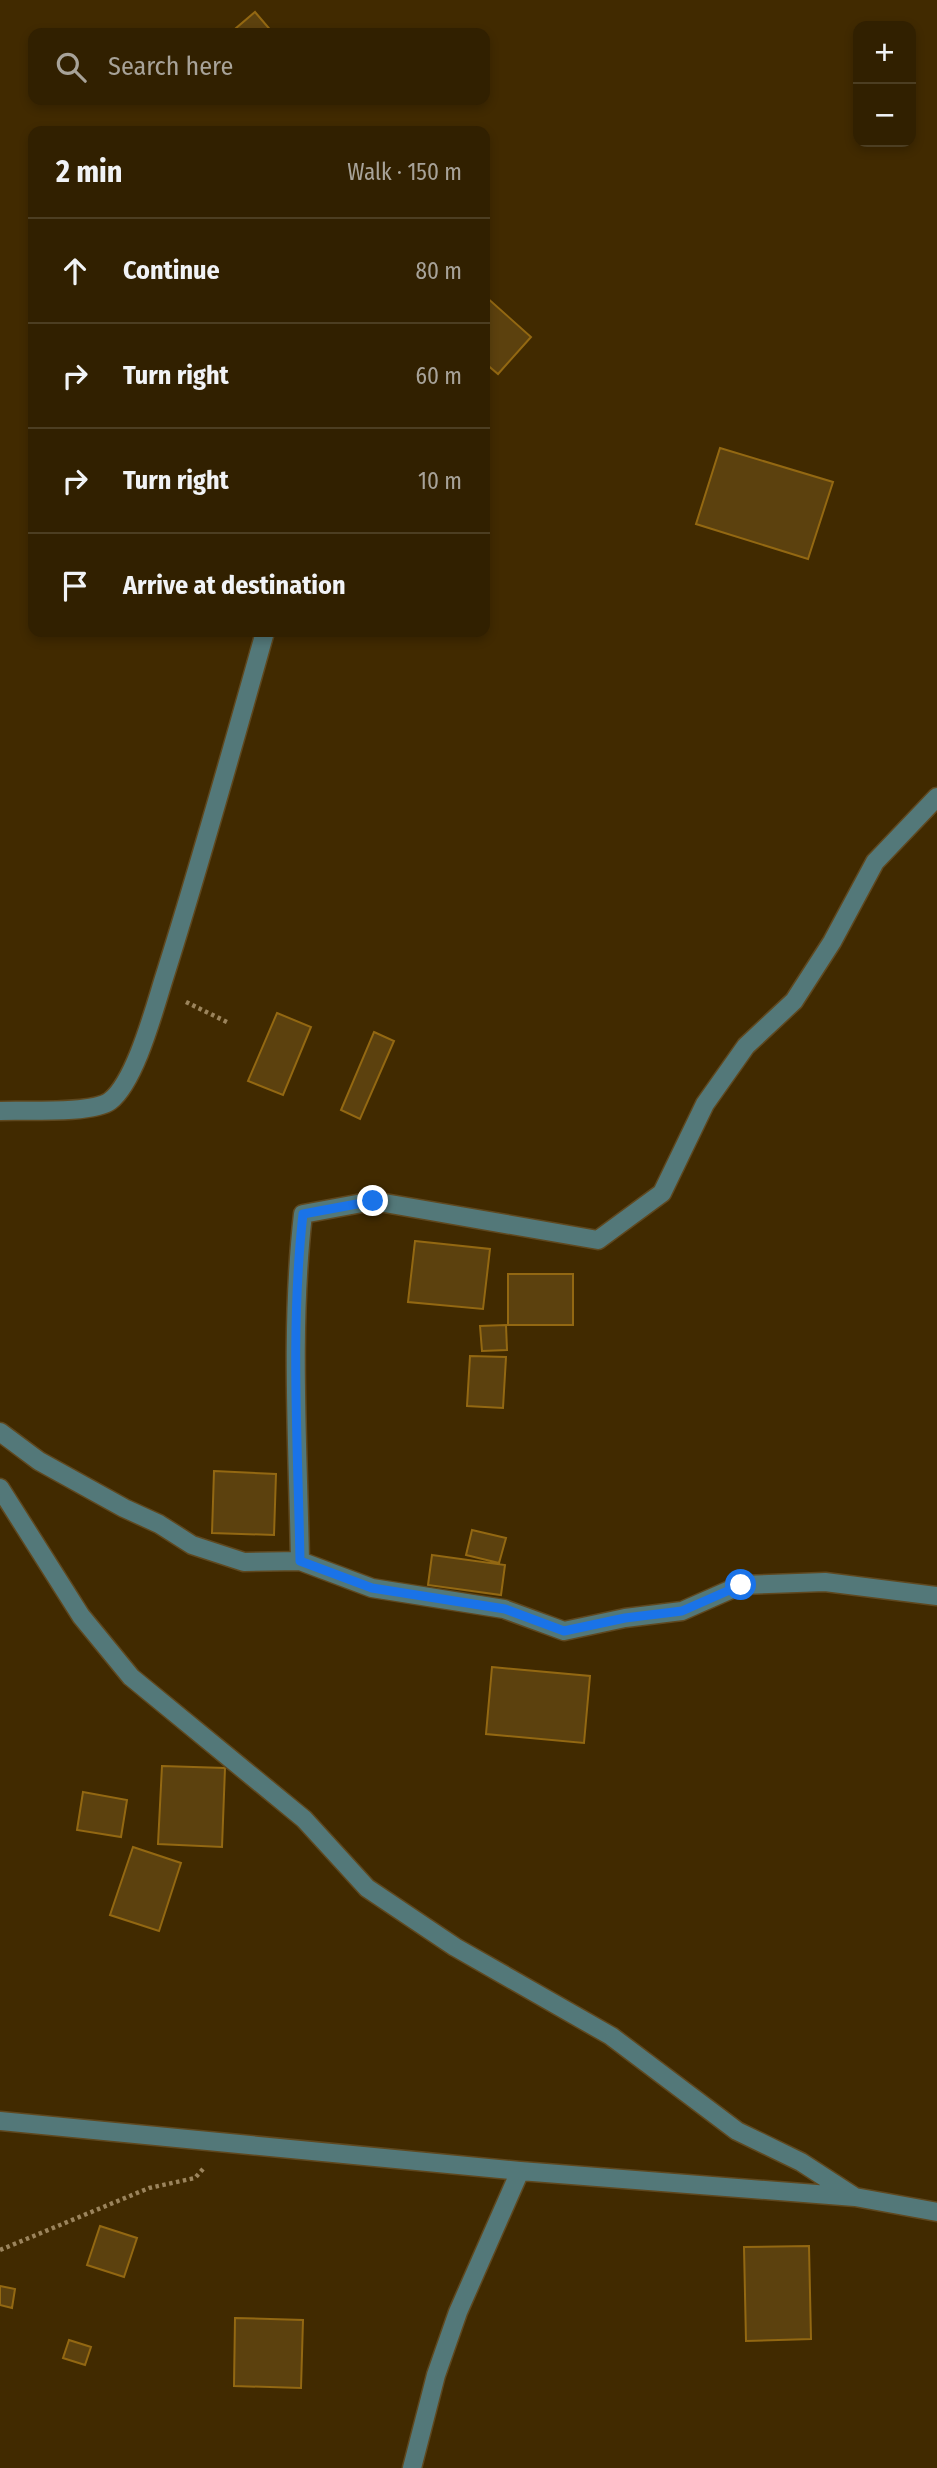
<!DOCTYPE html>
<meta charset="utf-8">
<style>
body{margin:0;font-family:"Fira Sans Condensed",sans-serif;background:#3d2d0f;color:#f1f3f6}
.controls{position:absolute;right:21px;top:21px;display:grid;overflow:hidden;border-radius:14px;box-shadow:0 4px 10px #0003}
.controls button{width:63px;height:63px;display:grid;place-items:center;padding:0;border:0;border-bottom:2px solid #4c3e22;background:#312000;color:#f1f3f6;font:35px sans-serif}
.stop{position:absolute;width:21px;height:21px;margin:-16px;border:5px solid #1a73e8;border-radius:50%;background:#fff}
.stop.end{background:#1a73e8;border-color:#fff;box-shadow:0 2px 7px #0008}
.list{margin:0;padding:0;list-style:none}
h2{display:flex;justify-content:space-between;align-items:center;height:91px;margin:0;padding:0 28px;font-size:30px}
h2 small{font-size:23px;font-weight:400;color:#a8a399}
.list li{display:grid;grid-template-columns:46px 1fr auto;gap:21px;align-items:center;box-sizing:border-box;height:105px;padding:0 28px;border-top:2px solid #4c3e22}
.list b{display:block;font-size:26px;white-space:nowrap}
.list em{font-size:23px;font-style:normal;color:#a8a399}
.icon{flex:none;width:38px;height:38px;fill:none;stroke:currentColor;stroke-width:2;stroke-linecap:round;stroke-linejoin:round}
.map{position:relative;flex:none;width:937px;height:2468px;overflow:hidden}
.search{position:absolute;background:#312000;box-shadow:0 4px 10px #0003;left:28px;top:28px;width:462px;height:77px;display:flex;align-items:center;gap:18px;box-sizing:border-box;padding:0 24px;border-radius:14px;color:#a8a399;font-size:26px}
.panel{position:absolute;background:#312000;box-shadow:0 4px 10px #0003;left:28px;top:126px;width:462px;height:511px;border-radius:14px}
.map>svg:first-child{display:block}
.building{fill:#5c410e;stroke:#936812;stroke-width:2}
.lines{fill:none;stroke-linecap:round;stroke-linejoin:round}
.minor-casing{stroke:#5f481f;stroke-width:21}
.path{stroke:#9b845c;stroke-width:4.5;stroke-dasharray:3.5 3.5;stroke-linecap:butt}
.minor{stroke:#537879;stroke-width:18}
.route{stroke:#1a73e8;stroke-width:9}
</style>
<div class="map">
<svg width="937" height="2468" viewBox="0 0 937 2468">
<rect width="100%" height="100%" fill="#412a00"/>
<path class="building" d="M 255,12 L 273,33 L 238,33 L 235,29 Z
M 485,296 L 531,337 L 498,374 L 485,363 Z
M 720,448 L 833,482 L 808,559 L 696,524 Z
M 277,1013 L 311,1027 L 283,1095 L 248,1081 Z
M 374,1032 L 394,1041 L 360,1119 L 341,1110 Z
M 415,1241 L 490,1249 L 483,1309 L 408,1302 Z
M 508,1274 L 573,1274 L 573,1325 L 508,1325 Z
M 506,1325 L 507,1350 L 482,1351 L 480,1326 Z
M 470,1356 L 506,1357 L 503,1408 L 467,1406 Z
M 214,1471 L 276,1474 L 274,1535 L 212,1533 Z
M 472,1530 L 506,1538 L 499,1563 L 466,1555 Z
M 432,1555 L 505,1565 L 501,1595 L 428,1585 Z
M 492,1667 L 590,1676 L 584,1743 L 486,1734 Z
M 162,1766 L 225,1768 L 222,1847 L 158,1844 Z
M 83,1792 L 127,1800 L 121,1837 L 77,1830 Z
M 133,1847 L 181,1863 L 159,1931 L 110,1915 Z
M 100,2226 L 137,2238 L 124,2277 L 87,2265 Z
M 809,2246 L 811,2339 L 746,2341 L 744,2247 Z
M 0,2286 L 15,2289 L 12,2308 L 0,2305 Z
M 235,2318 L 303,2320 L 301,2388 L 234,2386 Z
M 69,2340 L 91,2347 L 85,2365 L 63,2358 Z"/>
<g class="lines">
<g class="minor-casing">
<path id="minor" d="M 0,1111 C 24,1110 93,1114 110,1101 C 136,1081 155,1006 165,975 C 201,861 233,746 265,632
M 0,1432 L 39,1461 L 124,1508 L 159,1524 L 192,1545 L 244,1562 L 300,1561 L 372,1588 L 504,1609 L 564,1631 L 625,1618 L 682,1611 L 741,1585 L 825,1582 L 937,1596
M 0,1488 L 81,1616 L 131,1677 L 304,1819 L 367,1888 L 455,1947 L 611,2036 L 737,2131 L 801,2162 L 855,2197
M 300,1561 C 298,1446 290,1328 303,1214 L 373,1201 L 598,1240 L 662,1193 L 705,1104 L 746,1046 L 794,1001 L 832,942 L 875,862 L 937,797
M 0,2121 L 520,2171 L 855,2197 L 937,2212
M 412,2468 L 436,2375 L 458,2312 L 520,2171"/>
</g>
<path class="path" d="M 186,1002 L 229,1023
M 0,2250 L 149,2188 L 195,2178 L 203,2169"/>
<use href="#minor" class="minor"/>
</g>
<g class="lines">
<path class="route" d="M 373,1201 L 303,1214 C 290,1328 298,1446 300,1561 L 372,1588 L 505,1609 L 564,1631 L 625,1618 L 682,1611 L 741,1585"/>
</g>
</svg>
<div class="controls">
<button>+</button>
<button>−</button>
</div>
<div class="stop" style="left:741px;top:1585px"></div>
<div class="stop end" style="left:373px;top:1201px"></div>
<div class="search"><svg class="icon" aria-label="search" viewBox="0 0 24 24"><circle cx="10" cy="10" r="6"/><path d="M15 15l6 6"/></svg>Search here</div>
<section class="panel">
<h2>2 min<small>Walk · 150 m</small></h2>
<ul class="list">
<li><svg class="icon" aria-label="ahead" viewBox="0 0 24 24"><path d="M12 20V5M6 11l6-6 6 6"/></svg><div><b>Continue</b></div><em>80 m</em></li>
<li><svg class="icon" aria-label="right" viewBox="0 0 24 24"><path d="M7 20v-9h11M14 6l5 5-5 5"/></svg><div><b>Turn right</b></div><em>60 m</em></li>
<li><svg class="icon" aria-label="right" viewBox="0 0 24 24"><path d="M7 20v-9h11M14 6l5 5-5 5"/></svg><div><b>Turn right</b></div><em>10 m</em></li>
<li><svg class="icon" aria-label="arrive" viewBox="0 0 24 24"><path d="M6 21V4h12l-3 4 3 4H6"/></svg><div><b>Arrive at destination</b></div></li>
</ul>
</section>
</div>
